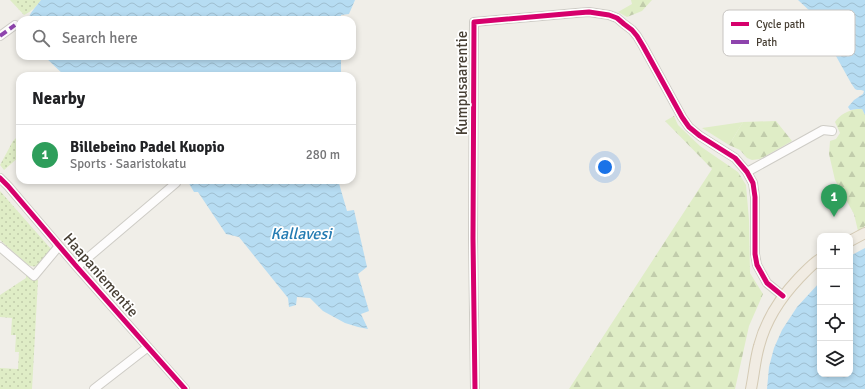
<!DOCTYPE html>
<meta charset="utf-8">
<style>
body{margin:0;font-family:Signika,sans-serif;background:#f2f2f2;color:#202124}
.controls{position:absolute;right:12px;bottom:12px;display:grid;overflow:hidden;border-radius:8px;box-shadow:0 2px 6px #0003}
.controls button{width:36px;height:36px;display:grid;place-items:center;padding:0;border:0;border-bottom:1px solid #e0e0e0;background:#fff;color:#202124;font:20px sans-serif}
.you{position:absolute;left:605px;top:167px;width:14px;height:14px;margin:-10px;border:3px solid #fff;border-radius:50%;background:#1a73e8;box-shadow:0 0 0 6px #1a73e833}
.badge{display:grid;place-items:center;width:26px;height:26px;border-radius:50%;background:#b45309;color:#fff;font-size:13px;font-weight:700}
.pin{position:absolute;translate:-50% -33px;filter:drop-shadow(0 1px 2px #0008)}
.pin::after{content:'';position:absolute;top:21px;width:14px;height:12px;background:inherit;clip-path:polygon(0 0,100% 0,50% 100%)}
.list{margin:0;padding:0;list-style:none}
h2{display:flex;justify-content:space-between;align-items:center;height:52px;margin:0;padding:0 16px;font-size:17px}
h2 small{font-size:13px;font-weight:400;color:#757577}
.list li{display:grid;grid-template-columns:26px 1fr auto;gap:12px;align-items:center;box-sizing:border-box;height:60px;padding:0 16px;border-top:1px solid #e0e0e0}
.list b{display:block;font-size:15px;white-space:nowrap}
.list p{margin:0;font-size:13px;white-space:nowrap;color:#757577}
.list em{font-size:13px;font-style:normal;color:#757577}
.icon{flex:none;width:22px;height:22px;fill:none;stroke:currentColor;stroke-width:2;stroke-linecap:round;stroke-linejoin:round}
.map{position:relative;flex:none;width:865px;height:389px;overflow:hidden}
.search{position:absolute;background:#fff;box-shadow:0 2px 6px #0003;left:16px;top:16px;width:340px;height:44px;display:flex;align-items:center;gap:10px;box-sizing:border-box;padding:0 14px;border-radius:12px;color:#757577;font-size:15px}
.panel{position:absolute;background:#fff;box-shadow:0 2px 6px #0003;left:16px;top:72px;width:340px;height:112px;border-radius:12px}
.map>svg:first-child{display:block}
.grass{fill:#dfedc6}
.forest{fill:url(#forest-firs)}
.park{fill:url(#park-dots)}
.water{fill:url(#water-waves)}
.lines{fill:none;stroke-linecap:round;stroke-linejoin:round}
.minor-casing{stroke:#ceccc6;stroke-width:10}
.major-casing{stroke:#d4cab4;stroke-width:12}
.minor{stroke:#fdfcfc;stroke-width:8}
.major{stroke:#f1ece3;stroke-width:10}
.quiet{stroke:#8e44ad;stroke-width:4;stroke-dasharray:8 4;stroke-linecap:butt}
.cycleway-casing{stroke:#fff;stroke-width:8}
.cycleway{stroke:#d6006c;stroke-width:5}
.labels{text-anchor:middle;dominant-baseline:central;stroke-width:3.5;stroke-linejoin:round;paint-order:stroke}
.street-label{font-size:15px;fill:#473f34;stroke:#fff}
.water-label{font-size:16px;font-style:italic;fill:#247bb2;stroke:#fff}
.key{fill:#fff;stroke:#c8c5c2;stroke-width:1}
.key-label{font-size:11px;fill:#473f34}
</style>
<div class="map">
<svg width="865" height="389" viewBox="0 0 865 389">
<defs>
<pattern id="forest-firs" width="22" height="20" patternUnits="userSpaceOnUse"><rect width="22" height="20" fill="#dfedc6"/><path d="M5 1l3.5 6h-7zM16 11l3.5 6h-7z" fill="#c1ccab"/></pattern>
<pattern id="park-dots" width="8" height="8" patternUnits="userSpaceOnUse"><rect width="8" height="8" fill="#dfedc6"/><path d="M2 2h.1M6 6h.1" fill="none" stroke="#c1ccab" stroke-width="1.8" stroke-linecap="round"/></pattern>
<pattern id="water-waves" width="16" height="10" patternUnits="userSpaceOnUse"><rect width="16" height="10" fill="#b6dcf2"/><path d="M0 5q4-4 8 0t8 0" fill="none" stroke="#9ebed0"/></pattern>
</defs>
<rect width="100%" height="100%" fill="#f0eee8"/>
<path class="grass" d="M 743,122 L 729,145 L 702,128 Z"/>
<path class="forest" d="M 631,0 L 652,0 L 642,11 L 627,17 L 618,12 L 632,4 Z
M 857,109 L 862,109 L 865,115 L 865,226 L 858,231 L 854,214 L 835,180 L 829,154 L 830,141 L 836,139 L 840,133 L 835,122 C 839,115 849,110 857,109 Z
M 674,116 L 678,125 L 700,146 L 738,172 L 746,185 L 749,220 L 750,273 L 763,294 L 749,326 L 735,389 L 569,389 L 712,169 L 665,121 Z
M 776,121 L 792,141 L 760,159 L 752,160 L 747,158 L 740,150 L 729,145 L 743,122 Z"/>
<path class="park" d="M 10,0 L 41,0 C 36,7 32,11 24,15 Z
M 20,134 L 20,156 L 4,170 L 0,165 L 13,141 Z
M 0,191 L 51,249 L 40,264 C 36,267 33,267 28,265 L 0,240 Z
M 26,275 L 38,280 L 32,389 L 0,389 L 0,368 L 18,369 L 19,352 L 15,352 L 16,335 L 11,335 L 12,318 L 0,317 L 0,295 L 26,278 Z"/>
<path class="water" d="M 41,0 L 355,0 L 349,14 L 341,15 L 341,20 L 28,20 C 30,12 36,7 41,0 Z
M 798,0 L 865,0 L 865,115 L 862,109 L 857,109 L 850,110 L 848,107 L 854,100 L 863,94 L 864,91 L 861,90 L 857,90 L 855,89 L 851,83 L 812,13 Z
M 44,56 L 341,56 L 341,76 L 65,76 Z
M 187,180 L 338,180 L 347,211 L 354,210 L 367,267 L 358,274 L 369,311 L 361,314 L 368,329 L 358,327 L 345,323 L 323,311 L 310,298 L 297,297 L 296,305 L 289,307 L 288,298 L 239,237 L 226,234 L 198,192 L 194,192 Z
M 865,248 L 865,389 L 767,389 L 769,367 L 774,348 L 782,330 L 797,307 L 820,282 L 820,374 L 850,374 L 850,256 Z"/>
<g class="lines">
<g class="minor-casing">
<path id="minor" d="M 0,36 L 15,25
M 747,172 L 823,130 L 832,131
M 0,178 L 8,186 L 77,267 L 185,389
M 0,247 L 34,276 L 59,246
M 77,267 L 176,183
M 94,389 L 148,347
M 475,389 L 473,238 L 474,22 L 576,13 L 589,12 L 609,15 L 617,18 L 624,24 L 632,30 L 637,36 L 643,46 L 682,117 L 689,127 L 700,136 L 735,158 L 747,172 L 753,183 L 755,197 L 755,254 L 757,265 L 767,283 L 783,296"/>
</g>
<g class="major-casing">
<path id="major" d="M 850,241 L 865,233
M 751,389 C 754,375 755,360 759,346 C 766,319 780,298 799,278 C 806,271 812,264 820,259"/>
</g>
<use href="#minor" class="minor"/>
<use href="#major" class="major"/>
<path class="quiet" d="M 0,36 L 15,25"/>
<g class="cycleway-casing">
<path id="cycleway" d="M 0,178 L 8,186 L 77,267 L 185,389
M 475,389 L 473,238 L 474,22 L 576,13 L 589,12 L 609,15 L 617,18 L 624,24 L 632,30 L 637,36 L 643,46 L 682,117 L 689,127 L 700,136 L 735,158 L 747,172 L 753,183 L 755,197 L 755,254 L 757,265 L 767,283 L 783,296"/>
</g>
<use href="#cycleway" class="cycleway"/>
</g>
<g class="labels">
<g class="street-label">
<text transform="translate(462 83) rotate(-90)">Kumpusaarentie</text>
<text transform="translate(101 275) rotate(49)">Haapaniementie</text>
</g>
<g class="water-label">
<text x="301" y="234">Kallavesi</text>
</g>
</g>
<rect x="723" y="10" width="132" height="46" rx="6" class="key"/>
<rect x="731" y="22" width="18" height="4" fill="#d6006c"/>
<rect x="731" y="40" width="18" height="4" fill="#8e44ad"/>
<g class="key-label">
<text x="756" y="28">Cycle path</text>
<text x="756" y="46">Path</text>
</g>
</svg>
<div class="controls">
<button>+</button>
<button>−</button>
<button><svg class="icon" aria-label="locate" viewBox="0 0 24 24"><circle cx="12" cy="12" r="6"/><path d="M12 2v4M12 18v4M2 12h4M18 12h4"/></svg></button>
<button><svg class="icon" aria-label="layers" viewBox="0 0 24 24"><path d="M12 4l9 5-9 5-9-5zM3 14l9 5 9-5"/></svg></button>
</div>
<div class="you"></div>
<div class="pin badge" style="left:834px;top:217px;background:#2e9e5b">1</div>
<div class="search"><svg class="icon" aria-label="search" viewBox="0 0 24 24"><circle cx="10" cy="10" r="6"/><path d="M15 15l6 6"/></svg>Search here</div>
<section class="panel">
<h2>Nearby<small></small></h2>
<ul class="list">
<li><span class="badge" style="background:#2e9e5b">1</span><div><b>Billebeino Padel Kuopio</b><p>Sports · Saaristokatu</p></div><em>280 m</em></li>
</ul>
</section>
</div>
